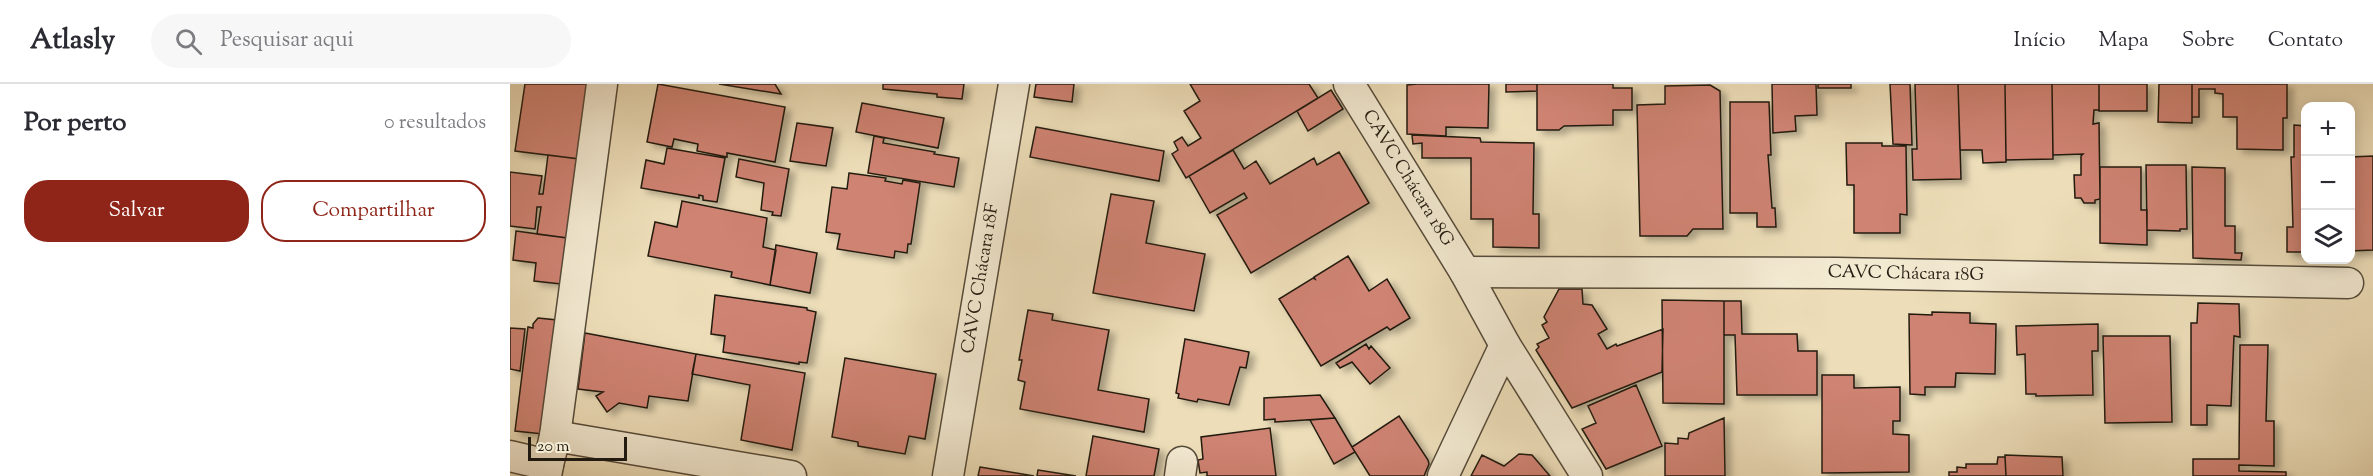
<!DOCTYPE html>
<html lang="pt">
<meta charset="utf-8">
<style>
body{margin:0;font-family:"Sorts Mill Goudy",serif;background:#f7f7f7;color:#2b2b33}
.controls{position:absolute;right:18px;top:18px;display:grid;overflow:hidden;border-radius:12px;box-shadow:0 3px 15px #0003}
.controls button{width:54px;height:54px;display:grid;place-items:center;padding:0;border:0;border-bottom:2px solid #e1e1e2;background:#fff;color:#2b2b33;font:30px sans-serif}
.scale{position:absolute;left:18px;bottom:15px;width:99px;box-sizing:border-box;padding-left:6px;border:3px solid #231a10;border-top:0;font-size:16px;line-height:21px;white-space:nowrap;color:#231a10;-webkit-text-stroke:4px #f3ead2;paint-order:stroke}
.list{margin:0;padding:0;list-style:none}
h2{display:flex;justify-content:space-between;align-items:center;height:78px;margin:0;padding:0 24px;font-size:26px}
h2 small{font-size:20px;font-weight:400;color:#7c7c81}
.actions{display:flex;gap:12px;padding:18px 24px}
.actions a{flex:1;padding:14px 0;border:2px solid #8f2418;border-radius:24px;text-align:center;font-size:21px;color:#8f2418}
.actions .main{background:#8f2418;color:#fff}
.icon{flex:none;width:33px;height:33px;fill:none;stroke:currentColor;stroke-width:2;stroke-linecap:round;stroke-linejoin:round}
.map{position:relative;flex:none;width:1863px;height:392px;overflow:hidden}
header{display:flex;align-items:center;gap:36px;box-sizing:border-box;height:84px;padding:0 30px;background:#fff;border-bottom:2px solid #e1e1e2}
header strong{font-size:28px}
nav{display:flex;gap:33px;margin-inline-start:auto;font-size:21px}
.search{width:420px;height:54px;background:#f7f7f7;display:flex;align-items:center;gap:15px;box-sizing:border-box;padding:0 21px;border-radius:33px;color:#7c7c81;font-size:22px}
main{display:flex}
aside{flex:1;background:#fff}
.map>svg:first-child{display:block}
.building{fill:#cf8373;stroke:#231a10;stroke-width:1.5;filter:url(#shadow)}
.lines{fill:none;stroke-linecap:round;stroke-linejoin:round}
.street-casing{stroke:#564b3a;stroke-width:33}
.street{stroke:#f3ead2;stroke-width:30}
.labels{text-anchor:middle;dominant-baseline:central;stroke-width:6;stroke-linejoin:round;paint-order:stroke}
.street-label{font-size:18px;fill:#231a10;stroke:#f3ead2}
</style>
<header>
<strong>Atlasly</strong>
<div class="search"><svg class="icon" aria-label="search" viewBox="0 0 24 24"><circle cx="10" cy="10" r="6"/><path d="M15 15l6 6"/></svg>Pesquisar aqui</div>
<nav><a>Início</a><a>Mapa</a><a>Sobre</a><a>Contato</a></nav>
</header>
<main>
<aside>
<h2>Por perto<small>0 resultados</small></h2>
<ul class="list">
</ul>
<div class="actions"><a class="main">Salvar</a><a>Compartilhar</a></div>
</aside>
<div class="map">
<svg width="1863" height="392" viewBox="0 0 1863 392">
<defs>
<filter id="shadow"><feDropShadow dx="6" dy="4" stdDeviation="3" flood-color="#0004"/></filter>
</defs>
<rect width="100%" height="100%" fill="#eddeb9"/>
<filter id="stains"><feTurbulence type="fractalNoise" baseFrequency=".00333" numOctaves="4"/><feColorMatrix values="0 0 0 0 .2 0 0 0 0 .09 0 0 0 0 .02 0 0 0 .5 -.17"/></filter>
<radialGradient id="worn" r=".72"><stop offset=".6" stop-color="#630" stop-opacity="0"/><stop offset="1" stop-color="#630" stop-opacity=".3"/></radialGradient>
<path class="building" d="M 15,0 L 78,0 L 69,75 L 5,67 Z
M 148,0 L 275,23 L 265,78 L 217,69 L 217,73 L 187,67 L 188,60 L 164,55 L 162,63 L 137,58 Z
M 209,0 L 265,0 L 271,10 Z
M 373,0 L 454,0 L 452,15 L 427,13 L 427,10 L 373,5 Z
M 526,0 L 564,0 L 562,18 L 524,13 Z
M 680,0 L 799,0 L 808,14 L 676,94 L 662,70 L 668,66 L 664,58 L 672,53 L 678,62 L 691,54 L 674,27 L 690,17 Z
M 907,0 L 979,0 L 978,44 L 936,43 L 936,52 L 897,50 L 897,1 Z
M 996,0 L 1027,0 L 1027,7 L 996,8 Z
M 1027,0 L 1103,0 L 1103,4 L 1122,4 L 1122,26 L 1103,26 L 1103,41 L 1054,42 L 1049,46 L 1027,46 Z
M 1262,0 L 1306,0 L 1307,31 L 1285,32 L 1286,47 L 1263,49 Z
M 1308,0 L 1341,0 L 1341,4 L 1308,4 Z
M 1380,0 L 1400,0 L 1402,61 L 1383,60 Z
M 1405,0 L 1448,0 L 1451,95 L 1403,96 L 1402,65 L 1407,65 Z
M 1448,0 L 1495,0 L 1496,78 L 1473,79 L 1472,66 L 1450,66 Z
M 1495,0 L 1542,0 L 1543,75 L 1496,76 Z
M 1542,0 L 1589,0 L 1589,26 L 1584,26 L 1583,40 L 1589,39 L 1590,115 L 1585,116 L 1585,119 L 1574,119 L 1571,114 L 1565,114 L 1564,91 L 1571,91 L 1571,72 L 1573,70 L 1543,71 Z
M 1589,0 L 1637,0 L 1637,27 L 1589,27 Z
M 1649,0 L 1682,0 L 1682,39 L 1648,38 Z
M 1682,0 L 1777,0 L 1777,34 L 1773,34 L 1773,66 L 1727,65 L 1727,33 L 1713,33 L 1713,10 L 1705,9 L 1705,5 L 1689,5 L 1689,33 L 1682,33 Z
M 1200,1 L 1210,7 L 1213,145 L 1183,145 L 1177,152 L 1130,152 L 1127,21 L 1155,20 L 1155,2 Z
M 821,6 L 833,25 L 798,47 L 787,27 Z
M 1220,18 L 1259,18 L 1261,71 L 1258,71 L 1262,124 L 1265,124 L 1266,143 L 1247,143 L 1247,129 L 1220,129 Z
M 352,19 L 434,34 L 428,64 L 346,48 Z
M 287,39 L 323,44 L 316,82 L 280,77 Z
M 1784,41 L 1796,42 L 1796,168 L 1777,168 L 1777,143 L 1783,143 L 1781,73 L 1784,73 Z
M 526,43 L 654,67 L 649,97 L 520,73 Z
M 902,51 L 970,54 L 971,58 L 1024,59 L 1023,130 L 1029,130 L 1029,164 L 983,163 L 983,135 L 961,135 L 961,74 L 912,74 L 912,59 L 903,60 Z
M 364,52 L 374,54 L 373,59 L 425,68 L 424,70 L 449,74 L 444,103 L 358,89 Z
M 1336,59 L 1372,59 L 1372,62 L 1396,62 L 1397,131 L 1390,130 L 1390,149 L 1344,149 L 1344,101 L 1337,101 Z
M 157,64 L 215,74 L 207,118 L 193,116 L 193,112 L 189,111 L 189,114 L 131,104 L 136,76 L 154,80 Z
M 723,66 L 734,85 L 746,77 L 760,100 L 804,74 L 807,81 L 829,68 L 859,119 L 741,189 L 707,131 L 737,114 L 734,109 L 700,129 L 679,92 Z
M 38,71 L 69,75 L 57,154 L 27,150 L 31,123 L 27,123 L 25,145 L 0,142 L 0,88 L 32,92 L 29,110 L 33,110 Z
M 1863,72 L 1863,166 L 1840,167 L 1840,73 Z
M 229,75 L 279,85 L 271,132 L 262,131 L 263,128 L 251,126 L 254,99 L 226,93 Z
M 1636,81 L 1676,81 L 1677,145 L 1670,145 L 1670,147 L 1637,146 Z
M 1590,83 L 1631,83 L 1631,126 L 1637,126 L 1637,161 L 1590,159 Z
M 1682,83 L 1715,84 L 1715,142 L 1725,142 L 1725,169 L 1732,169 L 1731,176 L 1683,174 Z
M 339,89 L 376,94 L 375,97 L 392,100 L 393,96 L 410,99 L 401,160 L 398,160 L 397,169 L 385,167 L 384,174 L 327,165 L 330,150 L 316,148 L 322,103 L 337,105 Z
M 601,110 L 644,117 L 636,159 L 695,170 L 684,227 L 583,209 Z
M 172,117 L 257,134 L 253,163 L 266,166 L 260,201 L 221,193 L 222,188 L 138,172 L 145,138 L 167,143 Z
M 6,147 L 57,154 L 51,200 L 24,197 L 26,179 L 3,176 Z
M 266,161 L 307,169 L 300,209 L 260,201 Z
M 838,172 L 859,207 L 877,195 L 900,234 L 880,246 L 877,243 L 811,282 L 769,215 L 803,194 L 805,195 L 804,193 Z
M 1049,205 L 1072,205 L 1073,220 L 1082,221 L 1097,245 L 1088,250 L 1097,265 L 1106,260 L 1107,262 L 1153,245 L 1152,288 L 1062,324 L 1026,266 L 1029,263 L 1027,260 L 1039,254 L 1032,241 L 1037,238 L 1034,233 Z
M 205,211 L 297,224 L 297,226 L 306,228 L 297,279 L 289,278 L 289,280 L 213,268 L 215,252 L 201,250 Z
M 1152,216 L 1214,217 L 1214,320 L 1153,319 Z
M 1214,217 L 1231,217 L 1232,250 L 1287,250 L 1288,267 L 1307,267 L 1307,311 L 1227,311 L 1225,251 L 1214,251 Z
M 1688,219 L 1729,220 L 1730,253 L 1724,252 L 1721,322 L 1697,321 L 1697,341 L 1681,341 L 1681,239 L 1687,239 Z
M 518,226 L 543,230 L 542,236 L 599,246 L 588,306 L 639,315 L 634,348 L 510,325 L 515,298 L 508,296 L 512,276 L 509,276 Z
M 1422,228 L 1460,229 L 1460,239 L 1486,240 L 1485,290 L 1446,289 L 1445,303 L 1415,303 L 1415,311 L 1400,310 L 1399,230 L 1422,231 Z
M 28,234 L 47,236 L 33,350 L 5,347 L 18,243 L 23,244 L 23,240 Z
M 1588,240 L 1588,267 L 1582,267 L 1583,311 L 1526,312 L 1526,310 L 1516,310 L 1515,270 L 1507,271 L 1506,242 Z
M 0,244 L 15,245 L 10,287 L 0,285 Z
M 75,249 L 186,270 L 178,317 L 139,312 L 137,324 L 109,319 L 97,328 L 86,312 L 93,308 L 68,305 Z
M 1593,252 L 1660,252 L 1662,338 L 1595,339 Z
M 675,255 L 739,268 L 736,284 L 730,283 L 719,321 L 688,315 L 687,318 L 668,314 L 669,310 L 666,309 Z
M 856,260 L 859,265 L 861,262 L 880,284 L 860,300 L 842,278 L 830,284 L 826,279 Z
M 1730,261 L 1758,261 L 1756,337 L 1764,337 L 1764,382 L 1729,381 L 1729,387 L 1776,388 L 1776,392 L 1683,392 L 1683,375 L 1729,375 Z
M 186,270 L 295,289 L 282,366 L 231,356 L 240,301 L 182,290 Z
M 335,274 L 426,290 L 415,355 L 399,352 L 395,370 L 348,362 L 348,358 L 322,353 Z
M 1312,291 L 1344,291 L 1344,304 L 1390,303 L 1390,337 L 1383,337 L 1383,350 L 1399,351 L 1399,388 L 1312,389 Z
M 1126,301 L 1152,362 L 1096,385 L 1072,345 L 1086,339 L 1078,322 Z
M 810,311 L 825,334 L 765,338 L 765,335 L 754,336 L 754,314 Z
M 889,332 L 918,376 L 919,380 L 914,392 L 860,392 L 842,363 Z
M 825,334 L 845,368 L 824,380 L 800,336 Z
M 1214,334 L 1215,392 L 1155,392 L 1155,359 L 1168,360 L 1168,354 L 1178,355 L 1179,349 Z
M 760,344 L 766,392 L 697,392 L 697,388 L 690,389 L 688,376 L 693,375 L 691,353 Z
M 583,352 L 649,365 L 644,392 L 576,392 Z
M 1009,370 L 1022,371 L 1040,392 L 961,392 L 972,371 L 994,382 Z
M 1495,371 L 1552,373 L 1553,392 L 1496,392 Z
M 1488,373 L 1495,373 L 1496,392 L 1439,392 L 1439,388 L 1447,388 L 1447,383 L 1456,384 L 1456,380 L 1487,380 Z
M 470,383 L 524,392 L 468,392 Z
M 528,386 L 566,392 L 527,392 Z"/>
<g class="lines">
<g class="street-casing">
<g id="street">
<path id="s1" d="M 839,0 L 955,188 L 995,261 L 1077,392"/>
<path id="s2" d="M 955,188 L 1327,189 L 1838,199"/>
<path d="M 45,352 L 92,0"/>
<path d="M 0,372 L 38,381 L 36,392"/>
<path d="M 38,381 L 45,352 L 281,392"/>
<path id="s3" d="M 438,392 L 504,0"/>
<path d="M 670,392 L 672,378"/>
<path d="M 933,392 L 995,261"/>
</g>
</g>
<use href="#street" class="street"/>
</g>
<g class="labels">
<g class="street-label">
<text stroke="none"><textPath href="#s1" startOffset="111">CAVC Chácara 18G</textPath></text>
<text stroke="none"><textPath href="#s2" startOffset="441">CAVC Chácara 18G</textPath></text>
<text stroke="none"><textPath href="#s3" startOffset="200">CAVC Chácara 18F</textPath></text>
</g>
</g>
<rect width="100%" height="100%" filter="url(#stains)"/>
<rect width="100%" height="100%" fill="url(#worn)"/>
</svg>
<div class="controls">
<button>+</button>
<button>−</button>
<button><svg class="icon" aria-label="layers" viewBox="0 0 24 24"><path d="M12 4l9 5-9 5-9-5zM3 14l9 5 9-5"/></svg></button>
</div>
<div class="scale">20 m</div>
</div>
</main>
